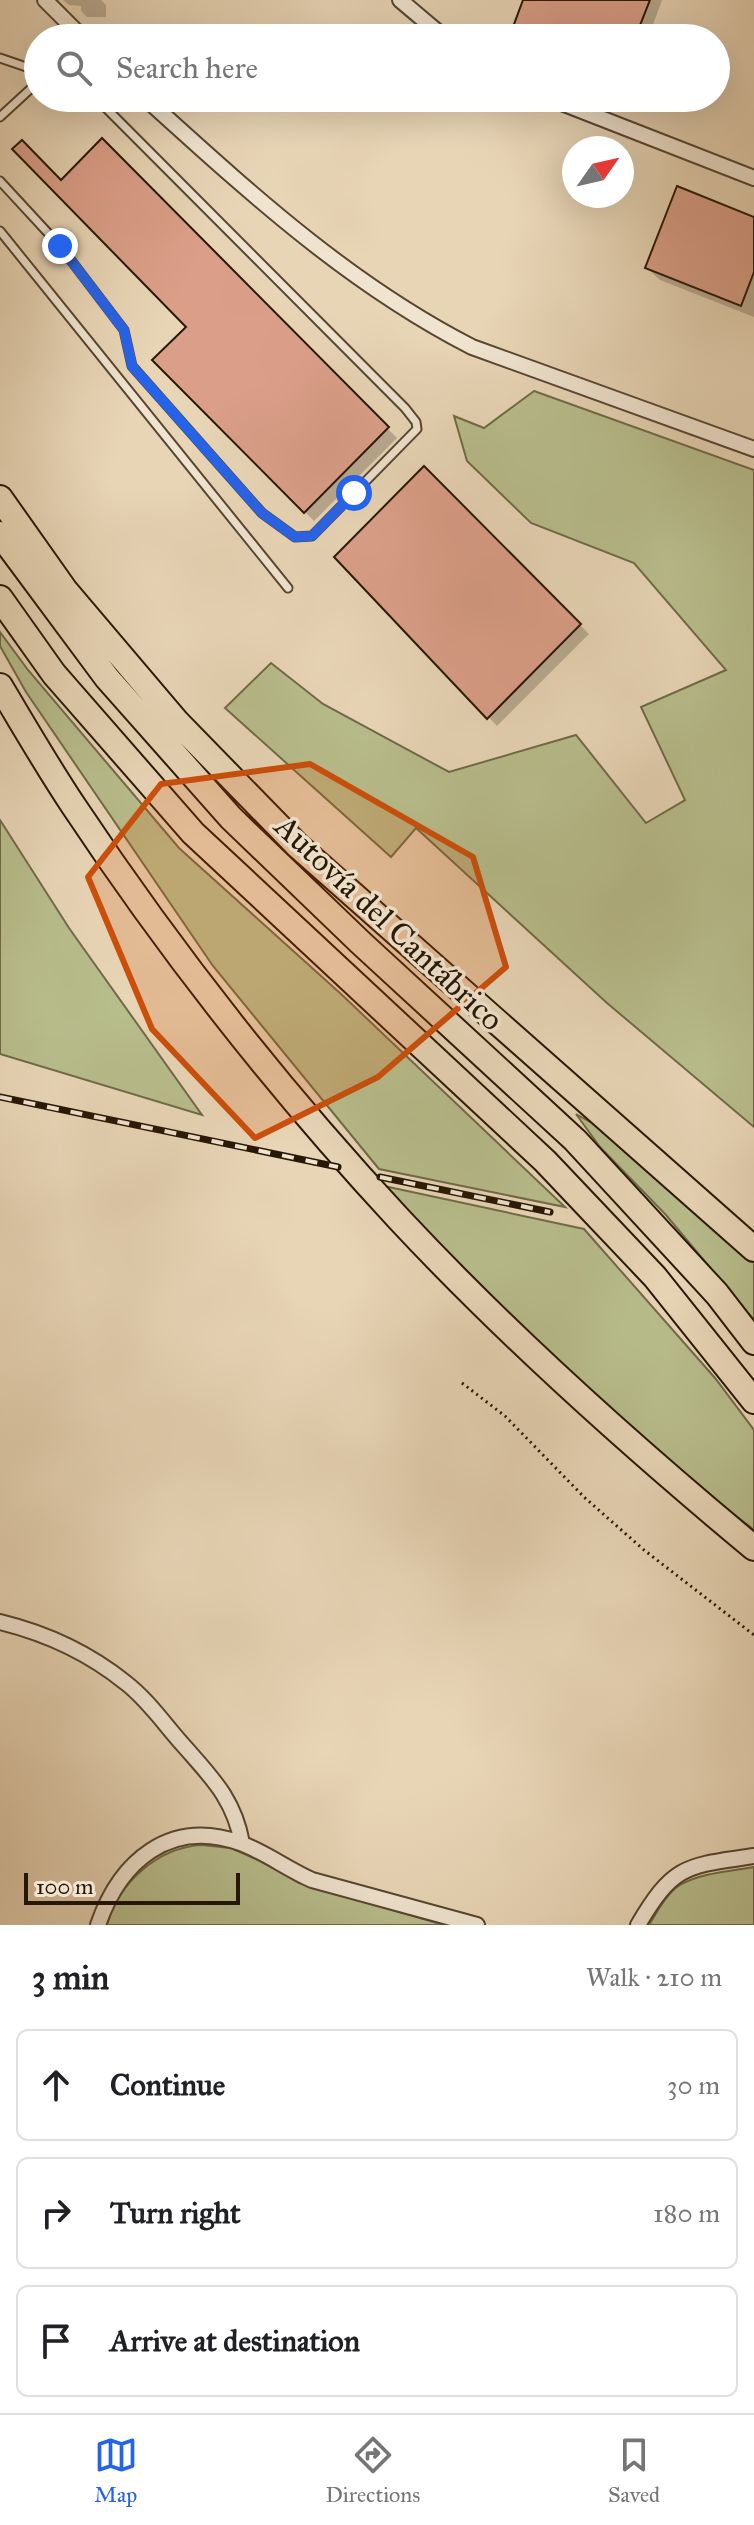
<!DOCTYPE html>
<meta charset="utf-8">
<style>
body{margin:0;font-family:"IM FELL Great Primer",serif;background:#f6f6f6;color:#202124}
.compass{position:absolute;left:562px;top:136px;width:72px;height:72px;border-radius:50%;background:#fff;box-shadow:0 8px 32px #0002;rotate:56deg}
.scale{position:absolute;left:24px;bottom:20px;width:216px;box-sizing:border-box;padding-left:8px;border:4px solid #271705;border-top:0;font-size:22px;line-height:28px;white-space:nowrap;color:#271705;-webkit-text-stroke:6px #f0e4d0;paint-order:stroke}
.stop{position:absolute;width:24px;height:24px;margin:-18px;border:6px solid #2563eb;border-radius:50%;background:#fff}
.stop.end{background:#2563eb;border-color:#fff;box-shadow:0 2px 8px #0008}
.list{margin:0;padding:0;list-style:none}
h2{display:flex;justify-content:space-between;align-items:center;height:104px;margin:0;padding:0 32px;font-size:34px}
h2 small{font-size:26px;font-weight:400;color:#757577}
.list li{display:grid;grid-template-columns:52px 1fr auto;gap:24px;align-items:center;box-sizing:border-box;height:112px;margin:0 16px 16px;padding:0 16px;border:2px solid #e0e0e0;border-radius:12px}
.list b{display:block;font-size:30px;white-space:nowrap}
.list em{font-size:26px;font-style:normal;color:#757577}
.icon{flex:none;width:44px;height:44px;fill:none;stroke:currentColor;stroke-width:2;stroke-linecap:round;stroke-linejoin:round}
.map{position:relative;flex:none;width:754px;height:1925px;overflow:hidden}
.search{position:absolute;background:#fff;box-shadow:0 8px 32px #0002;left:24px;right:24px;top:24px;height:88px;display:flex;align-items:center;gap:20px;box-sizing:border-box;padding:0 28px;border-radius:44px;color:#757577;font-size:30px}
.sheet{height:488px;background:#fff}
nav{display:flex;justify-content:space-around;align-items:center;box-sizing:border-box;height:112px;border-top:2px solid #e0e0e0;background:#fff;font-size:22px;color:#757577}
nav a{display:grid;justify-items:center;gap:4px}
nav .on{color:#2563eb}
.map>svg:first-child{display:block}
.green{fill:#b8bd8c;stroke:#706a48;stroke-width:2}
.shadow{fill:#0003}
.building{fill:#db9f89;stroke:#271705;stroke-width:2}
.lines{fill:none;stroke-linecap:round;stroke-linejoin:round}
.lane-casing{stroke:#574631;stroke-width:11}
.street-casing{stroke:#574631;stroke-width:18}
.highway-casing{stroke:#271705;stroke-width:28}
.path{stroke:#271705;stroke-width:3;stroke-dasharray:2 4;stroke-linecap:butt}
.lane{stroke:#f0e4d0;stroke-width:7}
.street{stroke:#f0e4d0;stroke-width:14}
.highway{stroke:#e8d5b6;stroke-width:24}
.rail-casing{stroke:#271705;stroke-width:7}
.rail{stroke:#f0e4d0;stroke-width:4;stroke-dasharray:12;stroke-linecap:butt}
.route{stroke:#2563eb;stroke-width:10}
.marked{fill:#cb4f0b;fill-opacity:0.2;stroke:#cb4f0b;stroke-width:6;stroke-linejoin:round}
.labels{text-anchor:middle;dominant-baseline:central;stroke-width:7;stroke-linejoin:round;paint-order:stroke}
.street-label{font-size:32px;fill:#271705;stroke:#f0e4d0}
</style>
<div class="map">
<svg width="754" height="1925" viewBox="0 0 754 1925">
<rect width="100%" height="100%" fill="#e8d5b6"/>
<filter id="stains"><feTurbulence type="fractalNoise" baseFrequency=".0025" numOctaves="4"/><feColorMatrix values="0 0 0 0 .2 0 0 0 0 .09 0 0 0 0 .02 0 0 0 .5 -.17"/></filter>
<radialGradient id="worn" r=".72"><stop offset=".6" stop-color="#630" stop-opacity="0"/><stop offset="1" stop-color="#630" stop-opacity=".3"/></radialGradient>
<path class="green" d="M 534,391 L 754,470 L 754,1127 L 607,1003 L 416,828 L 391,857 L 225,708 L 271,663 L 323,704 L 449,772 L 576,735 L 646,823 L 685,800 L 641,707 L 726,670 L 634,563 L 531,523 L 467,461 L 454,416 L 484,428 Z
M 0,632 L 28,670 L 179,848 L 341,994 L 565,1207 L 379,1169 L 213,966 L 26,692 L 0,646 Z
M 0,820 L 69,928 L 202,1115 L 0,1054 Z
M 576,1114 L 611,1134 L 754,1261 L 754,1320 L 666,1215 L 600,1147 Z
M 384,1186 L 584,1229 L 715,1378 L 754,1430 L 754,1530 L 655,1453 L 508,1314 Z
M 201,1845 L 231,1848 L 258,1860 L 299,1883 L 444,1925 L 107,1925 C 118,1883 157,1848 201,1845 Z
M 754,1867 L 754,1925 L 649,1925 C 657,1912 666,1894 680,1885 C 700,1873 731,1871 754,1867 Z"/>
<path class="shadow" d="M 63,0 L 101,0 L 106,5 L 106,17 L 87,17 L 81,11 L 81,6 L 69,5 Z
M 525,0 L 662,0 L 648,38 L 531,38 L 515,26 Z
M 102,141 L 397,438 L 314,521 L 155,360 L 189,327 L 61,182 Z
M 754,218 L 754,317 L 660,280 L 647,268 Z
M 424,469 L 589,634 L 497,726 L 336,557 Z"/>
<path class="building" d="M 523,0 L 650,0 L 635,38 L 542,38 L 513,27 Z
M 102,138 L 389,427 L 304,513 L 152,360 L 186,327 L 12,149 L 22,140 L 61,180 Z
M 677,186 L 754,217 L 754,272 L 741,306 L 645,268 Z
M 424,466 L 581,624 L 487,719 L 334,557 Z"/>
<g class="lines">
<g class="lane-casing">
<path id="lane" d="M 0,58 L 38,71
M 0,117 L 38,82
M 0,181 L 60,246 L 124,330 L 132,366 L 262,513 L 295,537 L 312,536 L 417,429 L 416,422 L 405,408 L 96,98
M 0,231 L 288,588"/>
</g>
<g class="street-casing">
<path id="street" d="M 45,0 L 83,38
M 400,0 L 445,38
M 145,98 C 248,191 347,283 472,347 L 754,449
M 549,98 L 754,178
M 0,1622 C 45,1633 89,1653 126,1683 C 148,1700 165,1725 184,1746 C 212,1778 234,1799 242,1843
M 98,1925 C 120,1861 170,1818 240,1843 C 265,1852 287,1869 312,1880 L 477,1925
M 638,1925 C 674,1864 686,1866 754,1856"/>
</g>
<g class="highway-casing">
<path id="highway" d="M 0,498 L 65,590 L 177,722 L 298,846 L 754,1249
M 0,534 L 107,678 L 231,818 L 361,943 L 575,1140 L 717,1294 L 754,1342
M 0,598 L 54,674 L 193,833 L 545,1161 L 655,1277 L 754,1401
M 0,686 C 24,726 47,766 73,805 C 170,951 280,1091 399,1219 C 509,1337 630,1445 754,1548"/>
</g>
<path class="path" d="M 462,1383 L 505,1416 L 584,1497 L 644,1550 L 754,1635"/>
<use href="#lane" class="lane"/>
<use href="#street" class="street"/>
<use href="#highway" class="highway"/>
<g class="rail-casing">
<path id="rail" d="M 0,1097 L 338,1167
M 380,1177 L 550,1212"/>
</g>
<use href="#rail" class="rail"/>
</g>
<g class="lines">
<path class="route" d="M 60,246 L 124,330 L 132,366 L 262,513 L 295,537 L 312,536 L 354,493"/>
</g>
<path class="marked" d="M 310,764 L 473,857 L 506,967 L 378,1077 L 255,1138 L 152,1029 L 88,877 L 161,784 Z"/>
<g class="labels">
<g class="street-label">
<text transform="translate(389 923) rotate(43)">Autovía del Cantábrico</text>
</g>
</g>
<rect width="100%" height="100%" filter="url(#stains)"/>
<rect width="100%" height="100%" fill="url(#worn)"/>
</svg>
<svg class="compass" viewBox="-18 -18 36 36"><path d="M0-13l5 13h-10z" fill="#e53935"/><path d="M0 13l5-13h-10z" fill="#757577"/></svg>
<div class="scale">100 m</div>
<div class="stop" style="left:354px;top:493px"></div>
<div class="stop end" style="left:60px;top:246px"></div>
<div class="search"><svg class="icon" aria-label="search" viewBox="0 0 24 24"><circle cx="10" cy="10" r="6"/><path d="M15 15l6 6"/></svg>Search here</div>
</div>
<section class="sheet">
<h2>3 min<small>Walk · 210 m</small></h2>
<ul class="list">
<li><svg class="icon" aria-label="ahead" viewBox="0 0 24 24"><path d="M12 20V5M6 11l6-6 6 6"/></svg><div><b>Continue</b></div><em>30 m</em></li>
<li><svg class="icon" aria-label="right" viewBox="0 0 24 24"><path d="M7 20v-9h11M14 6l5 5-5 5"/></svg><div><b>Turn right</b></div><em>180 m</em></li>
<li><svg class="icon" aria-label="arrive" viewBox="0 0 24 24"><path d="M6 21V4h12l-3 4 3 4H6"/></svg><div><b>Arrive at destination</b></div></li>
</ul>
</section>
<nav>
<a class="on"><svg class="icon" aria-label="map" viewBox="0 0 24 24"><path d="M3 6l6-2 6 2 6-2v14l-6 2-6-2-6 2zM9 4v14M15 6v14"/></svg>Map</a>
<a><svg class="icon" aria-label="directions" viewBox="0 0 24 24"><path d="M12 3l9 9-9 9-9-9zM9 14v-3h6M13 9l2 2-2 2"/></svg>Directions</a>
<a><svg class="icon" aria-label="saved" viewBox="0 0 24 24"><path d="M7 4h10v16l-5-4-5 4z"/></svg>Saved</a>
</nav>
